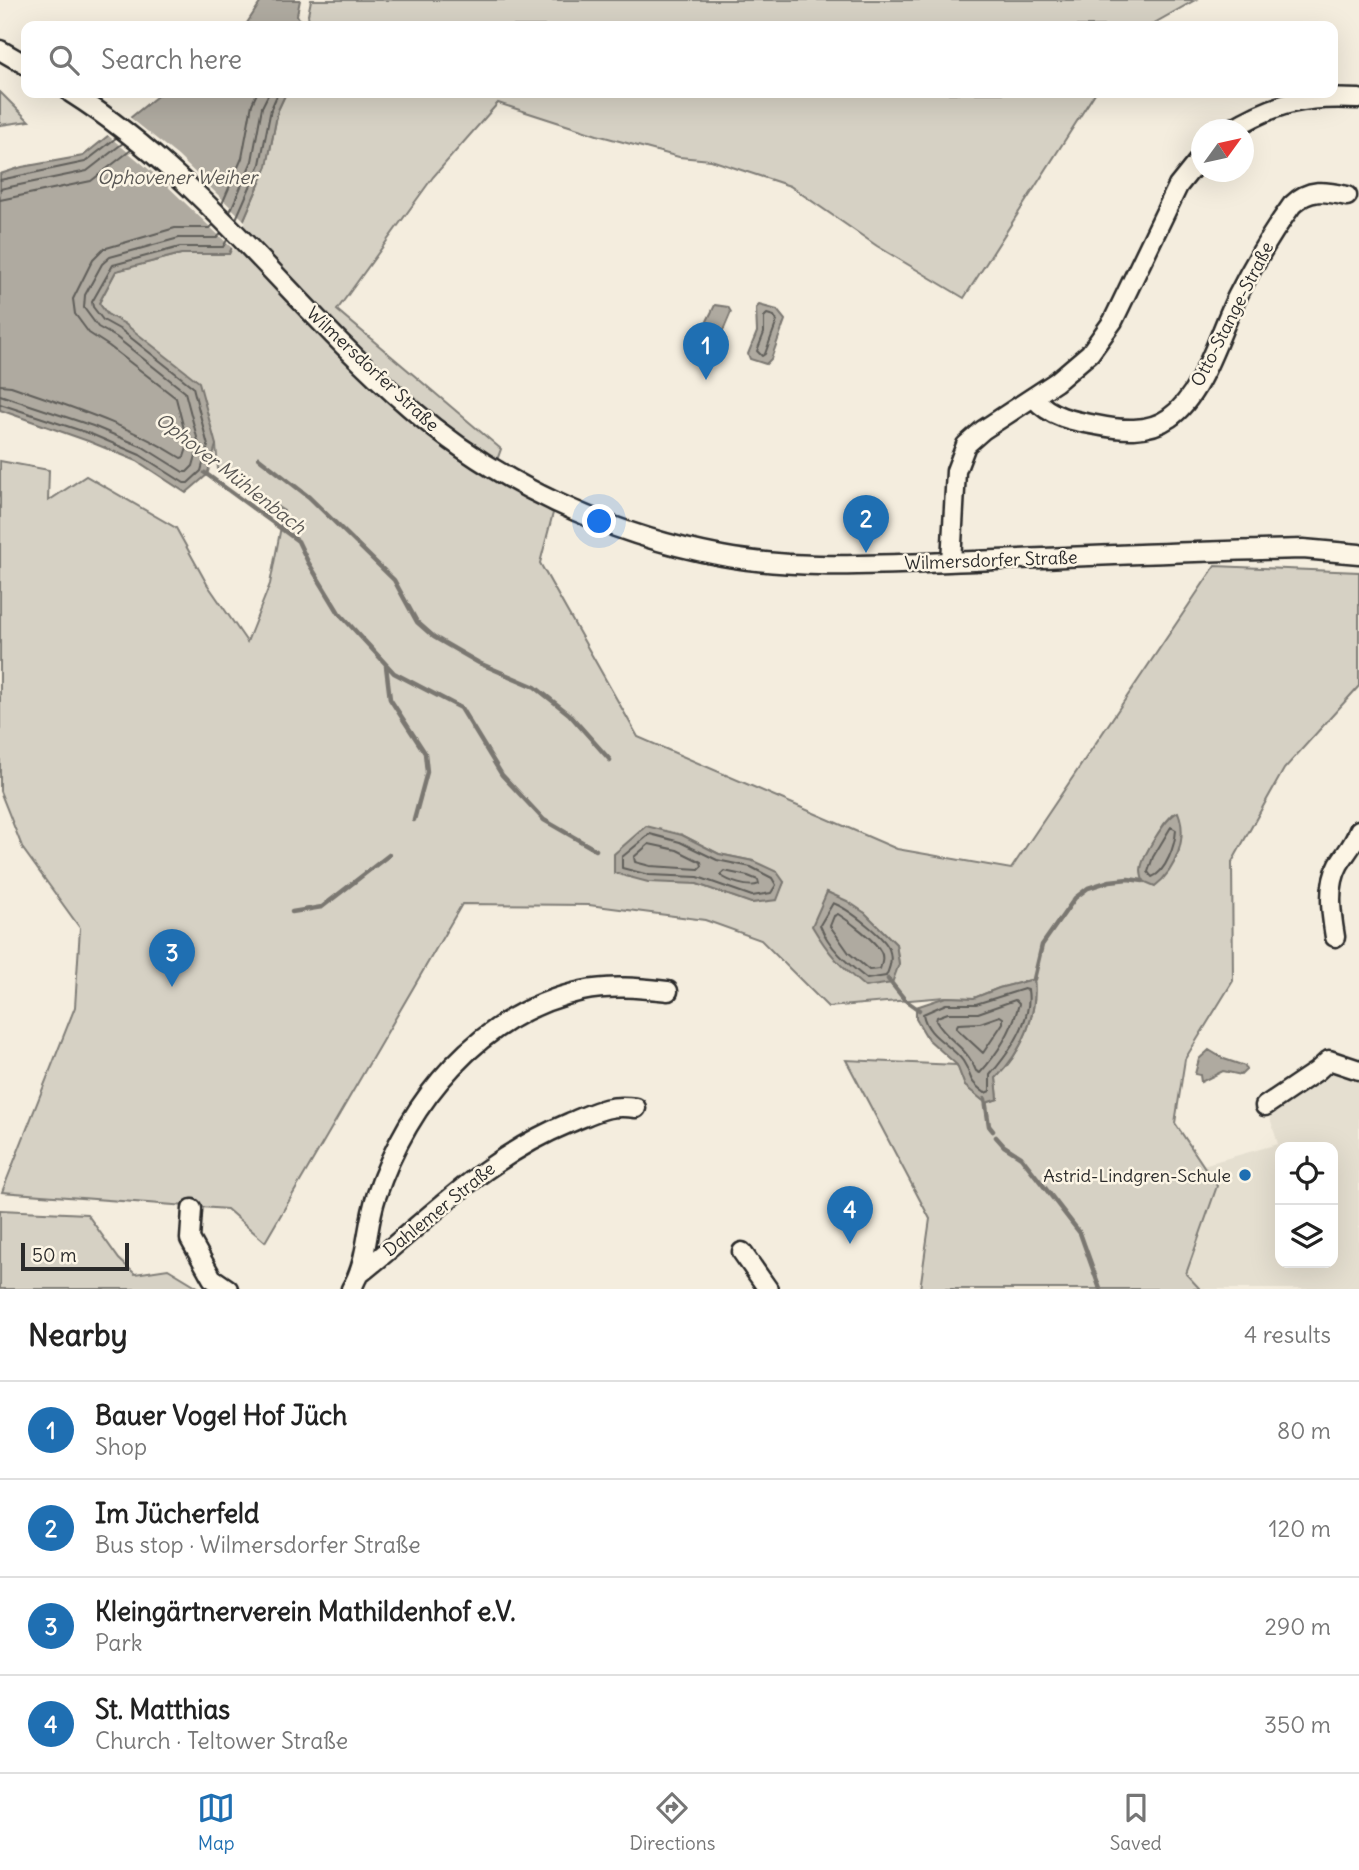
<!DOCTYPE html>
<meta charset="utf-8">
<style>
body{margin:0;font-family:Delius,sans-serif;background:#f6f6f6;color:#222}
.controls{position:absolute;right:21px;bottom:21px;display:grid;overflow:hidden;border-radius:14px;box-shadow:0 7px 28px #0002}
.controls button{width:63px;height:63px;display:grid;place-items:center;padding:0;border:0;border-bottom:2px solid #e0e0e0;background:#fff;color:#222;font:35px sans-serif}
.compass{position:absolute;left:1191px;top:119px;width:63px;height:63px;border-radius:50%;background:#fff;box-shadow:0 7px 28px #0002;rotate:57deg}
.scale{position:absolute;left:21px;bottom:18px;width:108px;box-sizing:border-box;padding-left:7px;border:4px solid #2b2b2b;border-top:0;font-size:19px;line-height:24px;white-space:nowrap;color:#2b2b2b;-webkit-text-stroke:5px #fcf5e5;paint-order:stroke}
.you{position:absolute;left:600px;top:522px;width:24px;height:24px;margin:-18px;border:5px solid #fff;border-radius:50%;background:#1a73e8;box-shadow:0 0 0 10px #1a73e833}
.badge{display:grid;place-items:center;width:46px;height:46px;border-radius:50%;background:#1f6fb2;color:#fff;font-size:23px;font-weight:700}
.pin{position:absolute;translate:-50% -58px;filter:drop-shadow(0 2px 4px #0008)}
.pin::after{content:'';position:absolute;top:37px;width:24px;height:21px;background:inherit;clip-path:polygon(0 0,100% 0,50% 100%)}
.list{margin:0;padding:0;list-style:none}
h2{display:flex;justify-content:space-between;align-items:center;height:91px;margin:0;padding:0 28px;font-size:30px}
h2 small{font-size:23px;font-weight:400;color:#767676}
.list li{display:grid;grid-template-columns:46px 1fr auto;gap:21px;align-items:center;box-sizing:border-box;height:98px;padding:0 28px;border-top:2px solid #e0e0e0}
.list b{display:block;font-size:26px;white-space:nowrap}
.list p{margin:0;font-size:23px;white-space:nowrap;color:#767676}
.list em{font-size:23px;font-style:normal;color:#767676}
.icon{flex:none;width:38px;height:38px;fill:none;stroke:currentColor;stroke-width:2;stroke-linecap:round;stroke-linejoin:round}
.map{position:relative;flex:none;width:1359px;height:1289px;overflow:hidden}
.search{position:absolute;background:#fff;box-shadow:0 7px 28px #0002;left:21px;right:21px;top:21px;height:77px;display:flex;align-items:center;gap:18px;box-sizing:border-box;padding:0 24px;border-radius:14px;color:#767676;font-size:26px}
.sheet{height:483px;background:#fff}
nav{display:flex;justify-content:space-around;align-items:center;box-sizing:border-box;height:98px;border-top:2px solid #e0e0e0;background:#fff;font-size:19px;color:#767676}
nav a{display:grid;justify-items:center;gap:4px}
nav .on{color:#1f6fb2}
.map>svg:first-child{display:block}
.built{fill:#e5dfd0;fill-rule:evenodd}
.green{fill:#d6d1c4;stroke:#807e78;stroke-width:2;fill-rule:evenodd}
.water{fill:#afaaa0;stroke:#7a7771;stroke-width:2}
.pier{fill:#f4edde}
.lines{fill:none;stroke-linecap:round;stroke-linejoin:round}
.shore{stroke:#605e5a;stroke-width:2}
.stream{stroke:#7a7771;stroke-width:4.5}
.minor-casing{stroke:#2b2b2b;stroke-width:23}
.minor{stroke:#fcf5e5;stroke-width:18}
.poi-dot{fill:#1f6fb2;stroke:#fcf5e5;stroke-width:2.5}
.labels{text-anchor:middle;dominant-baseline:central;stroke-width:5;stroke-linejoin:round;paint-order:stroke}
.street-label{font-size:18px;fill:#2b2b2b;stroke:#fcf5e5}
.poi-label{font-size:18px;fill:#2b2b2b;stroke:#fcf5e5;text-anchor:end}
.water-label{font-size:19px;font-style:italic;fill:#595754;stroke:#fcf5e5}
</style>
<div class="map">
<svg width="1359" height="1289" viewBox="0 0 1359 1289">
<rect width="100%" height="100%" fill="#f4edde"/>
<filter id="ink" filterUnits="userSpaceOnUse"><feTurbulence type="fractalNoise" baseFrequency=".0143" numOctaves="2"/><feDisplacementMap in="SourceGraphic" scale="14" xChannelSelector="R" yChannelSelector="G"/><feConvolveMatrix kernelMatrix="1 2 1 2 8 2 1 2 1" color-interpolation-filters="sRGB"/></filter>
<g filter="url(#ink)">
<path class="built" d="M 1325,1071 L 1343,1072 L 1359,1076 L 1359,1289 L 1200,1289 L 1186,1274 L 1217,1186 L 1203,1165 L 1278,1144 L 1268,1111 ZM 1280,1147 L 1333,1147 L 1333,1263 L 1280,1263 Z"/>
<path class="green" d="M 311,0 L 1195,0 L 1149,26 L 310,26 L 308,15 Z
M 0,92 L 29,121 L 0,125 Z
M 286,93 L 1095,93 L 964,298 L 877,246 L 790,186 L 711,160 L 679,157 L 597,135 L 498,103 L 433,177 L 337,310 L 501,449 L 492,474 L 553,513 L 540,563 L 638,737 L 897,849 L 1011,869 L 1215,566 L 1359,572 L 1359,686 L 1284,769 L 1232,862 L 1233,981 L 1185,1059 L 1175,1123 L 1217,1186 L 1186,1274 L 1200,1289 L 920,1289 L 930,1219 L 846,1060 L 957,1065 L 965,1086 L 986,1103 L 998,1099 L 996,1078 C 1022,1052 1038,1016 1034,979 L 999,988 L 974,998 L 945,997 L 828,1007 L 761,940 L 705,920 L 589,905 L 462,904 L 265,1242 L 227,1209 L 2,1192 L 75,1007 L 80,928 L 23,849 L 0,791 L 0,461 L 49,470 L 48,501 L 86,476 L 176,528 L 207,584 L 247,642 L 270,584 L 284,511 L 218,469 L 216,445 L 145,342 L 125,324 L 107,314 L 99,303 L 116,271 L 181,254 L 229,254 L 267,166 L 278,110 ZM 1173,814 L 1179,850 L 1167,873 L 1146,854 L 1164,824 ZM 682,835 L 719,854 L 753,861 L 784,882 L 776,899 L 752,903 L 697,884 ZM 827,892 L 865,913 L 896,944 L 899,964 L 823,903 Z
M 0,1210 L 87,1214 L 119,1259 L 135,1274 L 168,1269 L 201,1289 L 0,1289 Z"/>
<path class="water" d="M 262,0 L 300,0 L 297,15 L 303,26 L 245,26 Z
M 161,93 L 286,93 L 278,110 L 267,166 L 229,254 L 181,254 L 116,271 L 99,303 L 107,314 L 125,324 L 199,382 L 216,445 L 207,475 L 186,493 L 137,461 L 88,441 L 0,410 L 0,174 L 22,167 L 83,156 Z
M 715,305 L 728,307 L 731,312 L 723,331 L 708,325 L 707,321 Z
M 759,305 L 777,310 L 785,320 L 771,359 L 766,364 L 750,359 L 748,354 L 757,332 L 756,308 Z
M 1178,812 C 1188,837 1176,870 1155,886 L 1143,881 C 1142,878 1141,874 1141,870 C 1142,856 1165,818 1178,812 Z
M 646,826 L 682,835 L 719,854 L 753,861 L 777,872 L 784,882 L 777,900 L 751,903 L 697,884 L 648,882 L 614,873 L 614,854 Z
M 827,892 L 847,901 L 865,913 L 896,944 L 899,964 L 892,983 L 865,987 C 841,967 828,953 812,926 Z
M 1034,979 C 1038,1016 1022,1051 996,1078 L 998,1099 L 986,1103 L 965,1086 L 957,1065 L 928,1039 L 916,1019 L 916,1007 L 946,997 L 974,998 L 999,988 Z
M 1209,1050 L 1224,1059 L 1245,1066 L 1246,1070 L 1241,1075 L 1223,1071 L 1201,1082 L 1200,1075 L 1195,1074 L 1199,1059 Z"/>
<path class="pier" d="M 127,115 L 178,156 L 246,222 L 234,250 L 158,177 L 105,133 Z"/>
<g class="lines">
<path class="shore" d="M 0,180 L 85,162 L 116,138
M 0,189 L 87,171 L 123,143
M 0,200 L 91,181 L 131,150
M 222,204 L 242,158 L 252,104 L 257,93
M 230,212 L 252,161 L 262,107 L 269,93
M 236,219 L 260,164 L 271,109 L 278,93
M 767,314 L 774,316 L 777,321 L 765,354 L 762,356 L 757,351 L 764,333 L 764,317 Z
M 0,385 L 11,386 C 70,407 127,424 181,458 L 184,457 L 188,445 L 176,398 L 109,346 L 89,333 L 75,314 L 73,299 L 93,259 L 103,249 L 175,228 L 210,228 L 213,225
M 0,395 L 93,426 L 143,447 L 183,472 L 187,472 L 193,466 L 199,445 L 185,392 L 116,337 L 98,327 L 84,308 L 85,295 L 102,264 L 110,257 L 179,238 L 217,238 L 221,233
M 0,404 L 91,434 L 140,455 L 184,483 L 188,483 L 201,471 L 208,446 L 193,387 L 121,330 L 103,320 L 93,307 L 92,302 L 113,265 L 180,247 L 223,247 L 227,240
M 1171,827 L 1176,830 C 1175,845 1166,872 1152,877 L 1148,872 L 1153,857 Z
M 650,834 L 680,842 L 717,860 L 751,867 L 772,878 L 776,885 L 771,893 L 752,896 L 698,877 L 649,875 L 622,868 L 622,857 Z
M 649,844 L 677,850 L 701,862 L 702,866 L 699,869 L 650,866 L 635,862 L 634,857 Z
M 724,871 L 748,876 L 758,880 L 759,884 C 749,889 728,881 720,875 Z
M 833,903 C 847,908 884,936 889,949 C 893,959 890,968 886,976 L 867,979 C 848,964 828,947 820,925 Z
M 838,914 C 849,921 875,940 881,952 C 884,958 882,964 880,969 L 869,970 L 849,953 L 830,926 L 834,916 Z
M 1024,989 L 1028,990 C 1033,1020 1009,1053 990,1075 L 990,1091 L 985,1093 C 965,1078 974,1078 963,1061 C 951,1044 927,1037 923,1014 L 946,1004 L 976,1004 Z
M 1015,1000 L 1019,1004 C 1012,1031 999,1052 980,1073 L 976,1071 C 967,1046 948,1042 936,1021 L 937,1017 L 948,1013 L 978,1013 Z
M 1000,1016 L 1003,1018 L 1003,1023 L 983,1053 L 956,1028 L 958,1024 L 980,1023 Z"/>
<path class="stream" d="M 259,458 L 309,497 L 394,580 L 417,622 L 434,637 L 479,663 L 535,687 L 569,714 L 610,760
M 205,473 L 298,541 L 308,562 L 339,613 L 394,673 L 461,708 L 502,775 L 544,820 L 596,850
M 386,666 L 390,699 L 425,753 L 427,772 L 414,820
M 292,912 L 322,907 L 389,855
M 888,979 L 905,1000 L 919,1010
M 1034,979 L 1042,945 L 1075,898 L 1088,888 L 1110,881 L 1128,879 L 1143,881
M 985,1099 L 989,1126 L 993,1131
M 996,1137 L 1004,1146 L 1021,1157 L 1080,1233 L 1100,1289"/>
<g class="minor-casing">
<path id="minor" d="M 0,50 L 26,65
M 71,93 C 204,177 292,306 409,407 C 496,483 609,535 722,556 C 804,571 891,564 974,561 C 1084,556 1193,551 1303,549 L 1359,554
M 1230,130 C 1277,102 1305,96 1359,99
M 1034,398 C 1050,417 1073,421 1096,425 C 1121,430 1148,433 1169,418 C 1203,395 1219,333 1237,297 C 1253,265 1271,234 1292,205 C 1309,188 1325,191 1347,196
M 951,562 L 956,471 L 966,445 L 983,430 L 1056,382 L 1090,353 L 1113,321 L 1178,186 L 1202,156
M 1335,937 C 1331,913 1327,886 1339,864 C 1347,851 1354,845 1359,830
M 1265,1106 L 1317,1071 L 1329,1060 L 1359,1070
M 192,1209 L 190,1239 L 212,1278 L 228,1289
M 742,1252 L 768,1289
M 361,1273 C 430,1218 486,1157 569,1123 C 596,1112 607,1104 636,1108
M 351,1289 C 368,1262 366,1227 376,1197 C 408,1101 480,1013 582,991 C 611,985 639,988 668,991"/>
</g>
<use href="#minor" class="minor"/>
</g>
</g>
<circle class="poi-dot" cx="1245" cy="1175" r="7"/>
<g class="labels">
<g class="street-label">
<text transform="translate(1232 314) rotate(-63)">Otto-Stange-Straße</text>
<text transform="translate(373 369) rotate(43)">Wilmersdorfer Straße</text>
<text transform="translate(991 560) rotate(-2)">Wilmersdorfer Straße</text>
<text transform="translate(439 1209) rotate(-39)">Dahlemer Straße</text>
</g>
<g class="poi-label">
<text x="1231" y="1175">Astrid-Lindgren-Schule</text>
</g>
<g class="water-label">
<text x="177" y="177">Ophovener Weiher</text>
<text transform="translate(231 473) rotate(38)">Ophover Mühlenbach</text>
</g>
</g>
</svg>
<div class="controls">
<button><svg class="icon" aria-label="locate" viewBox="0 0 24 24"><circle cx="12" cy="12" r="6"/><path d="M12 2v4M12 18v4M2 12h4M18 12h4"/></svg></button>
<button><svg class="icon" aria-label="layers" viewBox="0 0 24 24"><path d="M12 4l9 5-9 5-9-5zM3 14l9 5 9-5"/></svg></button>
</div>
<svg class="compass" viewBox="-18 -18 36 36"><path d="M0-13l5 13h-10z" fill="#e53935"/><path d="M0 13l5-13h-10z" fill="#767676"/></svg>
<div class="scale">50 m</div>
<div class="you"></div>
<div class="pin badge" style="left:706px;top:380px">1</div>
<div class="pin badge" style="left:866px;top:553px">2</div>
<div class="pin badge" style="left:172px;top:987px">3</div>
<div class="pin badge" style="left:850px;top:1244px">4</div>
<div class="search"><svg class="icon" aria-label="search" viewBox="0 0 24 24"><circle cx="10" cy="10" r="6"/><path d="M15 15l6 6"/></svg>Search here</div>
</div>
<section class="sheet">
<h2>Nearby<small>4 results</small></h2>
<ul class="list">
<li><span class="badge">1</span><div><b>Bauer Vogel Hof Jüch</b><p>Shop</p></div><em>80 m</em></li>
<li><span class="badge">2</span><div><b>Im Jücherfeld</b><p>Bus stop · Wilmersdorfer Straße</p></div><em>120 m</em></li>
<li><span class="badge">3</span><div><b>Kleingärtnerverein Mathildenhof e.V.</b><p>Park</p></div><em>290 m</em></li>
<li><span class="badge">4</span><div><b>St. Matthias</b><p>Church · Teltower Straße</p></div><em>350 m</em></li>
</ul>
</section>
<nav>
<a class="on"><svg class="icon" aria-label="map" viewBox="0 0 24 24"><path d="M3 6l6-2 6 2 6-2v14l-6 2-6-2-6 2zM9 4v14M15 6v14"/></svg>Map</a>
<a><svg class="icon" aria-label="directions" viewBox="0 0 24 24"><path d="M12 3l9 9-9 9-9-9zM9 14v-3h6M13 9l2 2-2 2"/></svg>Directions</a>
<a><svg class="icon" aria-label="saved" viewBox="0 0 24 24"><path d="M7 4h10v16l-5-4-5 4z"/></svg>Saved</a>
</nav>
